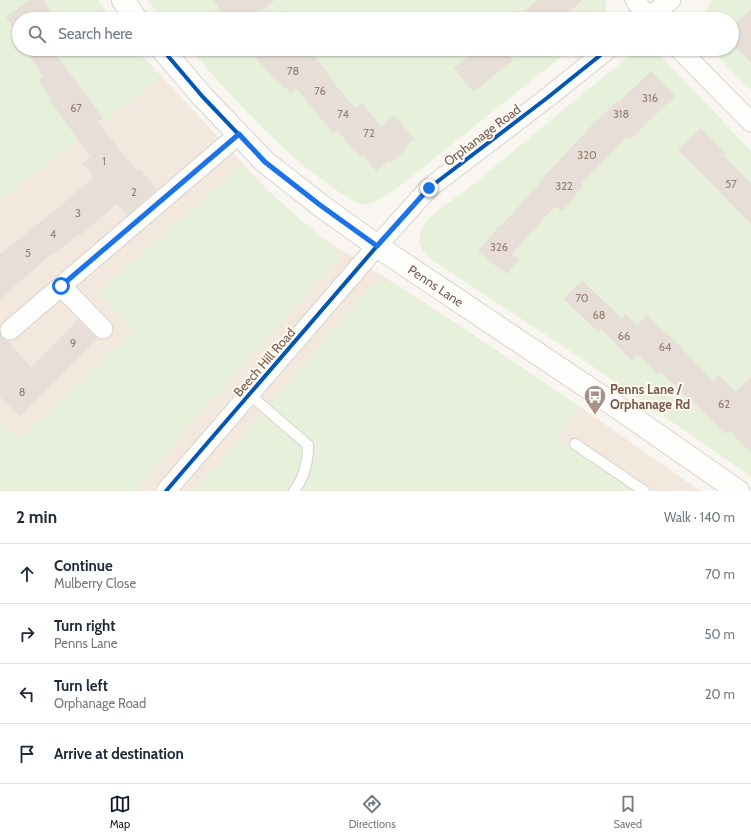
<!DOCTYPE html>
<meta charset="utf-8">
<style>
body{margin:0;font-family:Cabin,sans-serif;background:#f6f6f7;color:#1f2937}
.stop{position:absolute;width:12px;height:12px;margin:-9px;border:3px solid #1a73e8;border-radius:50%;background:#fff}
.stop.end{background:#1a73e8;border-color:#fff;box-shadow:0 1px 4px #0008}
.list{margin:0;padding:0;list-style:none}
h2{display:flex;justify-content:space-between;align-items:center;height:52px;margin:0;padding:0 16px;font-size:17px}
h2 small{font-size:13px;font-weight:400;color:#747a83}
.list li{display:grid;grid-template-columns:26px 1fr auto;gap:12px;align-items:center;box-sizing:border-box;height:60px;padding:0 16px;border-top:1px solid #e0e1e3}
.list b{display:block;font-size:15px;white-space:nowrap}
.list p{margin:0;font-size:13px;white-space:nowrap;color:#747a83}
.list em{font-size:13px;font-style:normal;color:#747a83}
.icon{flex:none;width:22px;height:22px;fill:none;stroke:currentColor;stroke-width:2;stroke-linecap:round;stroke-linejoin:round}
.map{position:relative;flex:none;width:751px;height:491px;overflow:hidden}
.search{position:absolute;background:#fff;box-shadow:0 1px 3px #0004;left:12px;right:12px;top:12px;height:44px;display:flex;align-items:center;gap:10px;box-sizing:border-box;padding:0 14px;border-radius:22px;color:#747a83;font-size:15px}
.sheet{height:292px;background:#fff}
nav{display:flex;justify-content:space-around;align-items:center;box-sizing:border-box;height:56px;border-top:1px solid #e0e1e3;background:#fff;font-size:11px;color:#747a83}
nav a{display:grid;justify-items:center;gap:2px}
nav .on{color:#111827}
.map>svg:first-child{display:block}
.residential{fill:#f2e8de}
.green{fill:#e7f0db}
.building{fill:#e6ded7}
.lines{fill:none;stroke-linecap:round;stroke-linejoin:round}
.lane-casing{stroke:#d7d1cb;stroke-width:12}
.street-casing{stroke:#d7d1cb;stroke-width:21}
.secondary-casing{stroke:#d9d2cb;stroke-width:24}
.lane{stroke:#fefefd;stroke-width:10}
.street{stroke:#fefefd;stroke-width:19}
.secondary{stroke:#fefefd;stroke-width:22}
.cycleway-casing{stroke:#fffaf3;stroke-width:6}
.cycleway{stroke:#0057b8;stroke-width:4}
.route{stroke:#1a73e8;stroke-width:5}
.labels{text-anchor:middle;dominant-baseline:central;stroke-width:4;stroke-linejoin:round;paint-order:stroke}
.number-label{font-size:11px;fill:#977e72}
.street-label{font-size:13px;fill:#7a5c4d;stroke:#fffaf3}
.poi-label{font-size:13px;font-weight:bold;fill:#7a5c4d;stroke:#fffaf3;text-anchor:start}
</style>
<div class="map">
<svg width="751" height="491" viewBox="0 0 751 491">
<rect width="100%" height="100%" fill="#f9f5f0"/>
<path class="residential" d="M 0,0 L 112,19 L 19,19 L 19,49 L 136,49 L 275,198 L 321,237 L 456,323 L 579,406 L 700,491 L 0,491 Z"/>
<path class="green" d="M 0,0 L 98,0 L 112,19 L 19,19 L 19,49 L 136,49 L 161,77 L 0,200 Z
M 147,0 L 605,0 L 606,3 L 606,10 L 604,19 L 162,19 Z
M 712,0 L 751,0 L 751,90 L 719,58 L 713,49 L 732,49 L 732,19 L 704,19 L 709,4 Z
M 189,49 L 571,49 L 395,190 C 387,194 375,204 365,204 C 356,205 348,197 341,193 C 282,155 236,100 189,49 Z
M 638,49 L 653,49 L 658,53 L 751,151 L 751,477 L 581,358 L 431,259 C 419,249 416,241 423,227 C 433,210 454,200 469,188 C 525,141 581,95 638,49 Z
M 242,164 C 271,195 300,221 334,246 L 339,252 L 337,261 L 183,433 L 135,491 L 0,491 L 0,425 L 19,439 L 134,330 L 97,293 Z
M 380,280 L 390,282 L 456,323 L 579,406 L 557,439 L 634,491 L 194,491 L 273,401 L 369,287 Z"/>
<path class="building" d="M 30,0 L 43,0 L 56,19 L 19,19 L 19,40 L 13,30 L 14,29 L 6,17 Z
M 213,0 L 275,0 L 259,13 L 264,19 L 226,19 L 217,8 L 219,7 Z
M 538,0 L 583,0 L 571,10 L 579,19 L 515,19 Z
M 751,9 L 751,62 L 732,43 L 732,28 Z
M 25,49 L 64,49 L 56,54 L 103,118 L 97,122 L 137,171 L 140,169 L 157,189 L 128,215 L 117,204 L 80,235 L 79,234 L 55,253 L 54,252 L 0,299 L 0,254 L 58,208 L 94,177 L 82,163 L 90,156 L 49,99 L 51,98 L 38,80 L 43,76 Z
M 248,49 L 308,49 L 330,75 L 328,76 L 355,108 L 362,103 L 381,126 L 394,115 L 414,139 L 404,148 L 406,150 L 391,162 L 389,160 L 376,171 L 363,155 L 361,157 L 356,152 L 355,152 L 337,130 L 333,133 L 296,88 L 291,93 L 286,88 L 285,89 L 277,80 L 276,81 Z
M 478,49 L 505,49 L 513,60 L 473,92 L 454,68 Z
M 651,71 L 675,96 L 630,140 L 627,137 L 581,184 L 583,186 L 562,212 L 555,206 L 512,254 L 519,260 L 507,274 L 500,268 L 499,269 L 478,251 L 500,225 L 501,226 L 540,183 L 539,182 L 592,125 L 617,101 L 619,102 Z
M 701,128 L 726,153 L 723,155 L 751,183 L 751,224 L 678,150 Z
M 582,280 L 621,318 L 625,314 L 637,325 L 647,315 L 664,333 L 665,331 L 713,381 L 719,375 L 735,392 L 751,377 L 751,453 L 729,430 L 725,434 L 690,398 L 689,400 L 660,371 L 657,374 L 638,355 L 632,361 L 601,329 L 598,332 L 564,299 Z
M 78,320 L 97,338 L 20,416 L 0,397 L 0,334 L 2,337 L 7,340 L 31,367 Z"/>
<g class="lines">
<g class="lane-casing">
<path id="lane" d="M 249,394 L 308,445 C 308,462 305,477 294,491
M 575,444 L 644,491"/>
</g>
<g class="street-casing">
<path id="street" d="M 635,0 L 649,19
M 646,19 L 671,0
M 679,49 L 751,122
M 61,286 L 103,329
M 10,330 L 239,134
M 166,491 L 377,246 L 429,188 L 547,98 L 608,49"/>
</g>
<g class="secondary-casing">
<g id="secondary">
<path d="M 123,0 L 136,19"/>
<path id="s1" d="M 162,49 L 202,96 L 265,162 L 320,205 L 377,246 L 620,409 L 738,491"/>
</g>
</g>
<use href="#lane" class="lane"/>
<use href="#street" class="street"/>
<use href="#secondary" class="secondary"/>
<g class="cycleway-casing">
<path id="cycleway" d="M 162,49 L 202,96 L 265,162 L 320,205 L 377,246
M 166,491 L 377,246 L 429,188 L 547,98 L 608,49"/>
</g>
<use href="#cycleway" class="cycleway"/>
</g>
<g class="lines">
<path class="route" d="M 61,286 L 239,134 L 265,162 L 320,205 L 377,246 L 429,188"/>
</g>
<defs>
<g id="bus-pin" transform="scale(1.15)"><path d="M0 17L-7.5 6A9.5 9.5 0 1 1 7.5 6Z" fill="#a69286" stroke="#fffaf3"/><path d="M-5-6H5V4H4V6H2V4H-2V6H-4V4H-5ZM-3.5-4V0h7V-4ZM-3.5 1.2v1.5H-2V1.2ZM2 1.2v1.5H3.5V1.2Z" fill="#fff"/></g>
</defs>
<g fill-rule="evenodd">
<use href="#bus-pin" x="595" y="396"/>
</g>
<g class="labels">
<g class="number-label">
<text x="293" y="71">78</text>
<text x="320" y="91">76</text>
<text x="650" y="98">316</text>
<text x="76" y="108">67</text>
<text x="343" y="114">74</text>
<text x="621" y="114">318</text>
<text x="369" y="133">72</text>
<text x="587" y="155">320</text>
<text x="104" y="161">1</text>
<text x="731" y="184">57</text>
<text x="564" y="186">322</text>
<text x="134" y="192">2</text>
<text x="78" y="213">3</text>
<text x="53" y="234">4</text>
<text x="499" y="247">326</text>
<text x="28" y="253">5</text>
<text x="582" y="298">70</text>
<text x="599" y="315">68</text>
<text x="624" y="336">66</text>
<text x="73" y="343">9</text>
<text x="665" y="347">64</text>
<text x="22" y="392">8</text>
<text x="724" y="404">62</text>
</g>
<g class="street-label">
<text transform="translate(482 135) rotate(-37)">Orphanage Road</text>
<text stroke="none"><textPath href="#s1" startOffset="364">Penns Lane</textPath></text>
<text transform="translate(264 362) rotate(-49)">Beech Hill Road</text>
</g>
<g class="poi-label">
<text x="610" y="389">Penns Lane /<tspan x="610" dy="15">Orphanage Rd</tspan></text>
</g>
</g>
</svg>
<div class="stop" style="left:61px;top:286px"></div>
<div class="stop end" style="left:429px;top:188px"></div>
<div class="search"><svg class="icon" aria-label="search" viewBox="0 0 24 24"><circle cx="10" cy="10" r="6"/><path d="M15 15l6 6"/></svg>Search here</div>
</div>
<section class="sheet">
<h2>2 min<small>Walk · 140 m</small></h2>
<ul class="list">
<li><svg class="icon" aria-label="ahead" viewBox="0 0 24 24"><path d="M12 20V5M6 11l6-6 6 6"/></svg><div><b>Continue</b><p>Mulberry Close</p></div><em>70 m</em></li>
<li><svg class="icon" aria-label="right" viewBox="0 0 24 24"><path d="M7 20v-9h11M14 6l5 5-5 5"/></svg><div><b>Turn right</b><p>Penns Lane</p></div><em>50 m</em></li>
<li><svg class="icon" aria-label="left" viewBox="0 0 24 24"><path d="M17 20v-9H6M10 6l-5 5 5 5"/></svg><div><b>Turn left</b><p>Orphanage Road</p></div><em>20 m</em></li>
<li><svg class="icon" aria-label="arrive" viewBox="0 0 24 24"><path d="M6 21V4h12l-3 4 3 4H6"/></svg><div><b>Arrive at destination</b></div></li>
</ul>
</section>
<nav>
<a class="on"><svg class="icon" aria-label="map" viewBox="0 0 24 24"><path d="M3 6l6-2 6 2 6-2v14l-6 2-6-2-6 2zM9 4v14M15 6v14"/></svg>Map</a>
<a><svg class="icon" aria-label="directions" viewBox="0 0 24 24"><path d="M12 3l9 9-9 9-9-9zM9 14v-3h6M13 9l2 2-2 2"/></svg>Directions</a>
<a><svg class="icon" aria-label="saved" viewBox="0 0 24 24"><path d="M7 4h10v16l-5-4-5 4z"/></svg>Saved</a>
</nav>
